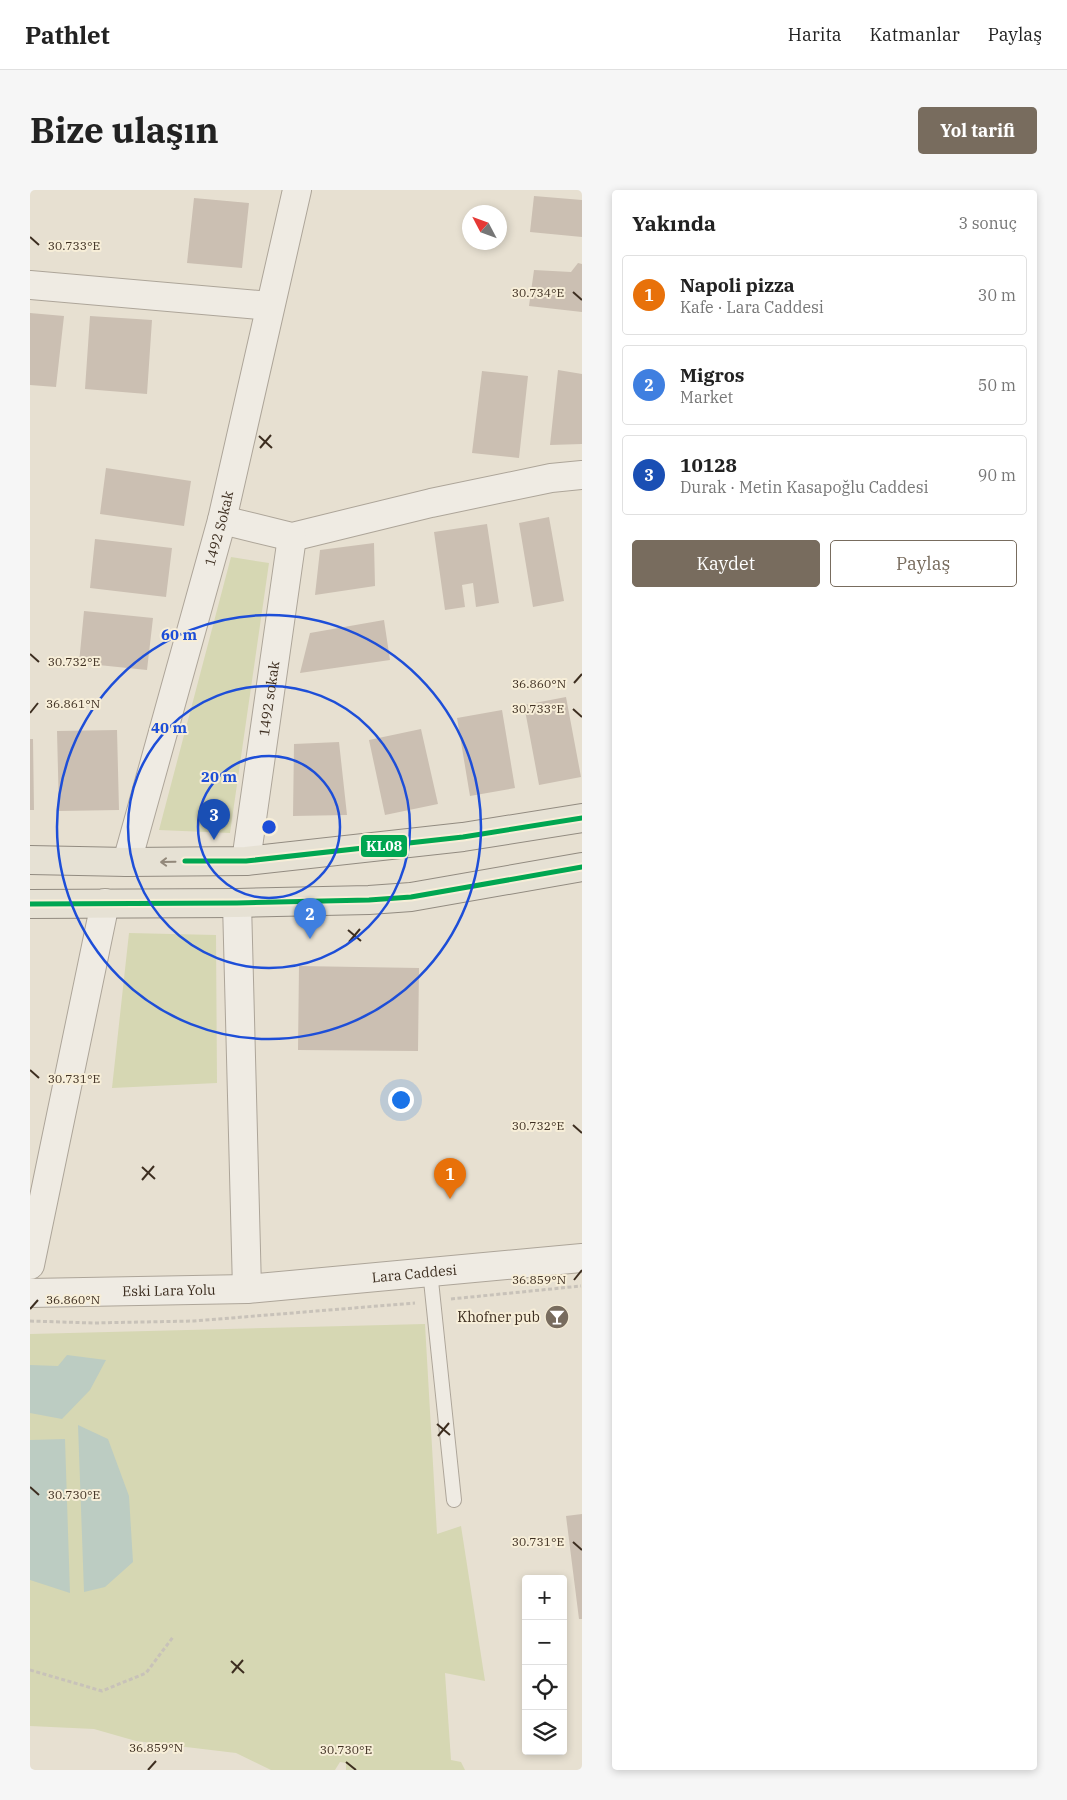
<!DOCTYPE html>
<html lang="tr">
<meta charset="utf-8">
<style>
body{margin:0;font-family:"IBM Plex Serif",serif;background:#f6f6f6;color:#222}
.controls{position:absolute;right:15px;bottom:15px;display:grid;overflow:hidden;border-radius:5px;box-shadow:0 2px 8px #0003}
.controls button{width:45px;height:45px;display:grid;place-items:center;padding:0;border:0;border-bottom:1px solid #e0e0e0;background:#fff;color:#222;font:25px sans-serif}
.compass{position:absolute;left:432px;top:15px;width:45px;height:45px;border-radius:50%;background:#fff;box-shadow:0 2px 8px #0003;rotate:311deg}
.you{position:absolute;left:370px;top:909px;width:18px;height:18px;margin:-12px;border:4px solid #fff;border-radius:50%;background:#1a73e8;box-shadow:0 0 0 8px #1a73e833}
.badge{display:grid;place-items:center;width:32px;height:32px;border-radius:50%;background:#786c5e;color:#fff;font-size:16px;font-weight:700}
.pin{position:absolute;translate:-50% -41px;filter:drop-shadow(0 1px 2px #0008)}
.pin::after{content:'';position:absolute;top:26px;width:18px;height:15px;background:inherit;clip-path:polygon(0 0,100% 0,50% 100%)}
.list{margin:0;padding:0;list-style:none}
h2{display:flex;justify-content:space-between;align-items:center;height:65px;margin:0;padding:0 20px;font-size:21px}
h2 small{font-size:16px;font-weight:400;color:#767676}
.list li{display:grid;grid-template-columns:32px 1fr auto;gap:15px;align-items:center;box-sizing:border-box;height:80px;margin:0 10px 10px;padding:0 10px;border:1px solid #e0e0e0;border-radius:5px}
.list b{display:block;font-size:19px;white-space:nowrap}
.list p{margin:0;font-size:16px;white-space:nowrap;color:#767676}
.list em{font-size:16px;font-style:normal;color:#767676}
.actions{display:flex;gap:10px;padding:15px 20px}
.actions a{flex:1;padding:11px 0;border:1px solid #786c5e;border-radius:5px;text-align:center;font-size:18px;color:#786c5e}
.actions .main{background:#786c5e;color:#fff}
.icon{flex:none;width:28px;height:28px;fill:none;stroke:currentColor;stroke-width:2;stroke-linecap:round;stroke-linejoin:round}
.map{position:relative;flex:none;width:552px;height:1580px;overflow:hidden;border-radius:5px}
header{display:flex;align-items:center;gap:30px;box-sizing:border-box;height:70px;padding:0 25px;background:#fff;border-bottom:1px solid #e0e0e0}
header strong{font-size:24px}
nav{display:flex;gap:28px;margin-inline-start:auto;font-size:18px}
.intro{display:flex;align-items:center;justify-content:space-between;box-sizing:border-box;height:120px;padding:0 30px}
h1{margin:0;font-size:35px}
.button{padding:12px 22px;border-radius:5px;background:#786c5e;color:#fff;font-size:18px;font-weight:700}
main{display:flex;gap:30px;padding:0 30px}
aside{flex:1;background:#fff;border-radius:5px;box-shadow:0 2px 8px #0003}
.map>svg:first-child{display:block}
.green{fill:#d6d7b3}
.water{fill:#bcccc2}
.building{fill:#cbbfb2}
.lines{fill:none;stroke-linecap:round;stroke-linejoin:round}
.service-casing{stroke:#ada599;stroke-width:16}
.minor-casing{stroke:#ada599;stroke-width:30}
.tertiary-casing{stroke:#ada599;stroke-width:30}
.primary-casing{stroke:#928b80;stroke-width:30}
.path{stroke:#c8c2b9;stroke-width:3;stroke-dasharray:4 2.5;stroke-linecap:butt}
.service{stroke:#efebe3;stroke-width:14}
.minor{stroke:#efebe3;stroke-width:28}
.tertiary{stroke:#efebe3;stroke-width:28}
.primary{stroke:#e6e1d4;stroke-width:28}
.bus-1-casing{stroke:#f7eed8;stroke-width:9}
.bus-1{stroke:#00a651;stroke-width:5}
.oneway{stroke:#92887a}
.ticks{fill:none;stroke:#3d2e20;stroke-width:2}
.ring{fill:none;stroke:#1d4ed8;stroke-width:2.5}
.labels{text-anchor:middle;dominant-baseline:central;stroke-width:4;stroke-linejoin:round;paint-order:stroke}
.street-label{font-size:14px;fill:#3d2e20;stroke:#f7eed8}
.poi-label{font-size:14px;fill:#3d2e20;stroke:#f7eed8;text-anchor:end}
.ticks-label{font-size:12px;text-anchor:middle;fill:#3d2e20;stroke:#f7eed8;stroke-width:4;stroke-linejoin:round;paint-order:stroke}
.centre{fill:#1d4ed8;stroke:#f7eed8;stroke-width:2.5}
.ring-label{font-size:15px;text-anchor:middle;font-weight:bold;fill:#1d4ed8;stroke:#f7eed8;stroke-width:4;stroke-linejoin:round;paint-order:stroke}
.line-badge{stroke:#f7eed8;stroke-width:2}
.badge-label{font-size:14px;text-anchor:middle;font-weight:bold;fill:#fff}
</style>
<header>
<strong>Pathlet</strong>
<nav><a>Harita</a><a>Katmanlar</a><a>Paylaş</a></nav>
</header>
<div class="intro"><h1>Bize ulaşın</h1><a class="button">Yol tarifi</a></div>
<main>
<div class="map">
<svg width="552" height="1580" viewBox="0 0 552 1580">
<rect width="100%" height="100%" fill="#e7e0d1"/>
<path class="green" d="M 201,367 L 239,373 L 200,643 L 129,640 Z
M 99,743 L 186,745 L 187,893 L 82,898 Z
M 395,1134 L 407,1344 L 431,1336 L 455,1491 L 415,1483 L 421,1570 L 431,1572 L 435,1580 L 316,1580 L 316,1573 L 310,1572 L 305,1580 L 241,1580 L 206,1563 L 106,1551 L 64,1539 L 0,1536 L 0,1144 Z"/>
<path class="water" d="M 37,1165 L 76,1170 L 60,1200 L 32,1229 L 0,1223 L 0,1175 L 28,1176 Z
M 48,1235 L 78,1249 L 99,1306 L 103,1372 L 75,1397 L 54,1402 Z
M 35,1249 L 40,1403 L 0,1390 L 0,1250 Z"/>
<path class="building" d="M 504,6 L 552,10 L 552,47 L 500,42 Z
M 164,8 L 219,13 L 212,78 L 157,73 Z
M 548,73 L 552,74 L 552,122 L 499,116 L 504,80 L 541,82 Z
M 0,123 L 34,126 L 26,197 L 0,195 Z
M 60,126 L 122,130 L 117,204 L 55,199 Z
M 528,180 L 552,184 L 552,254 L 520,255 Z
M 452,181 L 498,186 L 489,268 L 442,263 Z
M 76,278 L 161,291 L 154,336 L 70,324 Z
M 519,327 L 534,411 L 503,417 L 489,333 Z
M 457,334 L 469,413 L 446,417 L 443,393 L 432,395 L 435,417 L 415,420 L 404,342 Z
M 65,349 L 142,358 L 136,407 L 60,398 Z
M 344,353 L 345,396 L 285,405 L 290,360 Z
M 54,421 L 123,428 L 117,480 L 49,473 Z
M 354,430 L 360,470 L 270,483 L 280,443 Z
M 536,507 L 551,587 L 509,595 L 494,515 Z
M 472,520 L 485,598 L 440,606 L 427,528 Z
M 391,539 L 408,614 L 355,625 L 339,550 Z
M 87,540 L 89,620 L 29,621 L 27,541 Z
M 0,549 L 3,549 L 4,620 L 0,620 Z
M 309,552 L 317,625 L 263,626 L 264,554 Z
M 269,776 L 389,778 L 388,861 L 268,860 Z
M 552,1324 L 552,1429 L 549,1429 L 536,1326 Z"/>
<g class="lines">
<g class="service-casing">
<path id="service" d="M 400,1081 L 424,1310"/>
</g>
<g class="minor-casing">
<g id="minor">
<path d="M 0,95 L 240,116"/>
<path d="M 192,330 L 262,347 L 401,313 L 521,288 L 552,285"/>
<path id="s1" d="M 216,671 L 262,347"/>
<path id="s2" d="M 97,672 L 192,330 L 267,0"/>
<path d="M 207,713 L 217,1099"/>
<path d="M 0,1075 L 75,713"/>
</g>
</g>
<g class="tertiary-casing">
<g id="tertiary">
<path id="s3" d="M 0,1103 L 217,1099 L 552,1068"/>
</g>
</g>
<g class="primary-casing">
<path id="primary" d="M 0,670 L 97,672 L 216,671 L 433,647 L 552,628
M 0,714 L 207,713 L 339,710 L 381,707 L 552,677"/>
</g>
<path class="path" d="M 421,1109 L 551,1096
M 0,1131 L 63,1133 L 164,1131 L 385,1113
M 0,1480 L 72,1501 L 116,1483 L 143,1447"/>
<use href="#service" class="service"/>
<use href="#minor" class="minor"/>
<use href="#tertiary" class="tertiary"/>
<use href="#primary" class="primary"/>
<g class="bus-1-casing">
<path id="bus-1" d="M 155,671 L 216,671 L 433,647 L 552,628
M 0,714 L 207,713 L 339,710 L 381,707 L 552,677"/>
</g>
<use href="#bus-1" class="bus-1"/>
</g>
<defs><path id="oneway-shaft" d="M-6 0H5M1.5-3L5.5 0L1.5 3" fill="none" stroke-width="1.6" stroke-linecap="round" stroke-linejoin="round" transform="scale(1.25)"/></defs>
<use class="oneway" href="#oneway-shaft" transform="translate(138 672) rotate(179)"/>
<path class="ticks" d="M 0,47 L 9,55M 543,102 L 552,110M 229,246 L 242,258M 230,258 L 241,245M 0,464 L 9,472M 544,493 L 552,484M 543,519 L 552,527M 0,523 L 8,513M 318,740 L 331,751M 319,752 L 330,739M 0,880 L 9,888M 543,935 L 552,943M 112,977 L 125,989M 112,990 L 124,976M 544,1090 L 552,1080M 0,1119 L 8,1110M 407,1234 L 420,1245M 408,1246 L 419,1233M 0,1297 L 9,1305M 543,1352 L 552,1360M 201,1471 L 214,1483M 202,1483 L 213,1470M 316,1572 L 326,1580M 118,1580 L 126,1571"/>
<g class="ring">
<circle cx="239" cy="637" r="71"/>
<circle cx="239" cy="637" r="141"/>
<circle cx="239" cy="637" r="212"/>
</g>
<defs>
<g id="bar-disc" transform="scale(1.25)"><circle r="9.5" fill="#786c5e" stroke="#f7eed8"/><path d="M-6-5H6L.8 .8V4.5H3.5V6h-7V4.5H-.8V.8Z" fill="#fff"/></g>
</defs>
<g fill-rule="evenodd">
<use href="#bar-disc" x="527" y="1127"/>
</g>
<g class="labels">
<g class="street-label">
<text stroke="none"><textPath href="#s2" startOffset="346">1492 Sokak</textPath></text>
<text stroke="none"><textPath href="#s1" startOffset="164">1492 sokak</textPath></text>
<text stroke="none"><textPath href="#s3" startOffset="385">Lara Caddesi</textPath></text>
<text stroke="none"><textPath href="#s3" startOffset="139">Eski Lara Yolu</textPath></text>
</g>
<g class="poi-label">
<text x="510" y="1127">Khofner pub</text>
</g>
</g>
<g class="ticks-label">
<text x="44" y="60">30.733°E</text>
<text x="508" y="107">30.734°E</text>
<text x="44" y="476">30.732°E</text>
<text x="509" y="498">36.860°N</text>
<text x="43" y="518">36.861°N</text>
<text x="508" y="523">30.733°E</text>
<text x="44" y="893">30.731°E</text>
<text x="508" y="940">30.732°E</text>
<text x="509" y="1094">36.859°N</text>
<text x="43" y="1114">36.860°N</text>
<text x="44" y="1309">30.730°E</text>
<text x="508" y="1356">30.731°E</text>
<text x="126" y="1562">36.859°N</text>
<text x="316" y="1564">30.730°E</text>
</g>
<circle cx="239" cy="637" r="8" class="centre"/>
<g class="ring-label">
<text x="149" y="450">60 m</text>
<text x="139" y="543">40 m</text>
<text x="189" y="592">20 m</text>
</g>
<rect class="line-badge" x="330" y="644" width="48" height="24" rx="5" fill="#00a651"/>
<g class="badge-label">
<text x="354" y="661">KL08</text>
</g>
</svg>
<div class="controls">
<button>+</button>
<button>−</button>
<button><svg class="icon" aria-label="locate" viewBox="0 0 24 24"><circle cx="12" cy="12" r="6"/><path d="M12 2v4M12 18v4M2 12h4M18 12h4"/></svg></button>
<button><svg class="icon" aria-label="layers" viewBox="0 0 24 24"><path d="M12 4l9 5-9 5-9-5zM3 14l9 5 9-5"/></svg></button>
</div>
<svg class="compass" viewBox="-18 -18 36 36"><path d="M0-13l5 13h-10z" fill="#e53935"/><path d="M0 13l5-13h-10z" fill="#767676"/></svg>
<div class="you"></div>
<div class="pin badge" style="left:420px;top:1009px;background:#e8710a">1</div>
<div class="pin badge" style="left:280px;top:749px;background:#3f7fe0">2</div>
<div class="pin badge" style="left:184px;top:650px;background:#1a4fb4">3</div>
</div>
<aside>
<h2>Yakında<small>3 sonuç</small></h2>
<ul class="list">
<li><span class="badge" style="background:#e8710a">1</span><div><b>Napoli pizza</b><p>Kafe · Lara Caddesi</p></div><em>30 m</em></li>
<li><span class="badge" style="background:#3f7fe0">2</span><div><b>Migros</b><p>Market</p></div><em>50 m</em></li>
<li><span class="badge" style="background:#1a4fb4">3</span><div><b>10128</b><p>Durak · Metin Kasapoğlu Caddesi</p></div><em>90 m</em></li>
</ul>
<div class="actions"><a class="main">Kaydet</a><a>Paylaş</a></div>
</aside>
</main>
